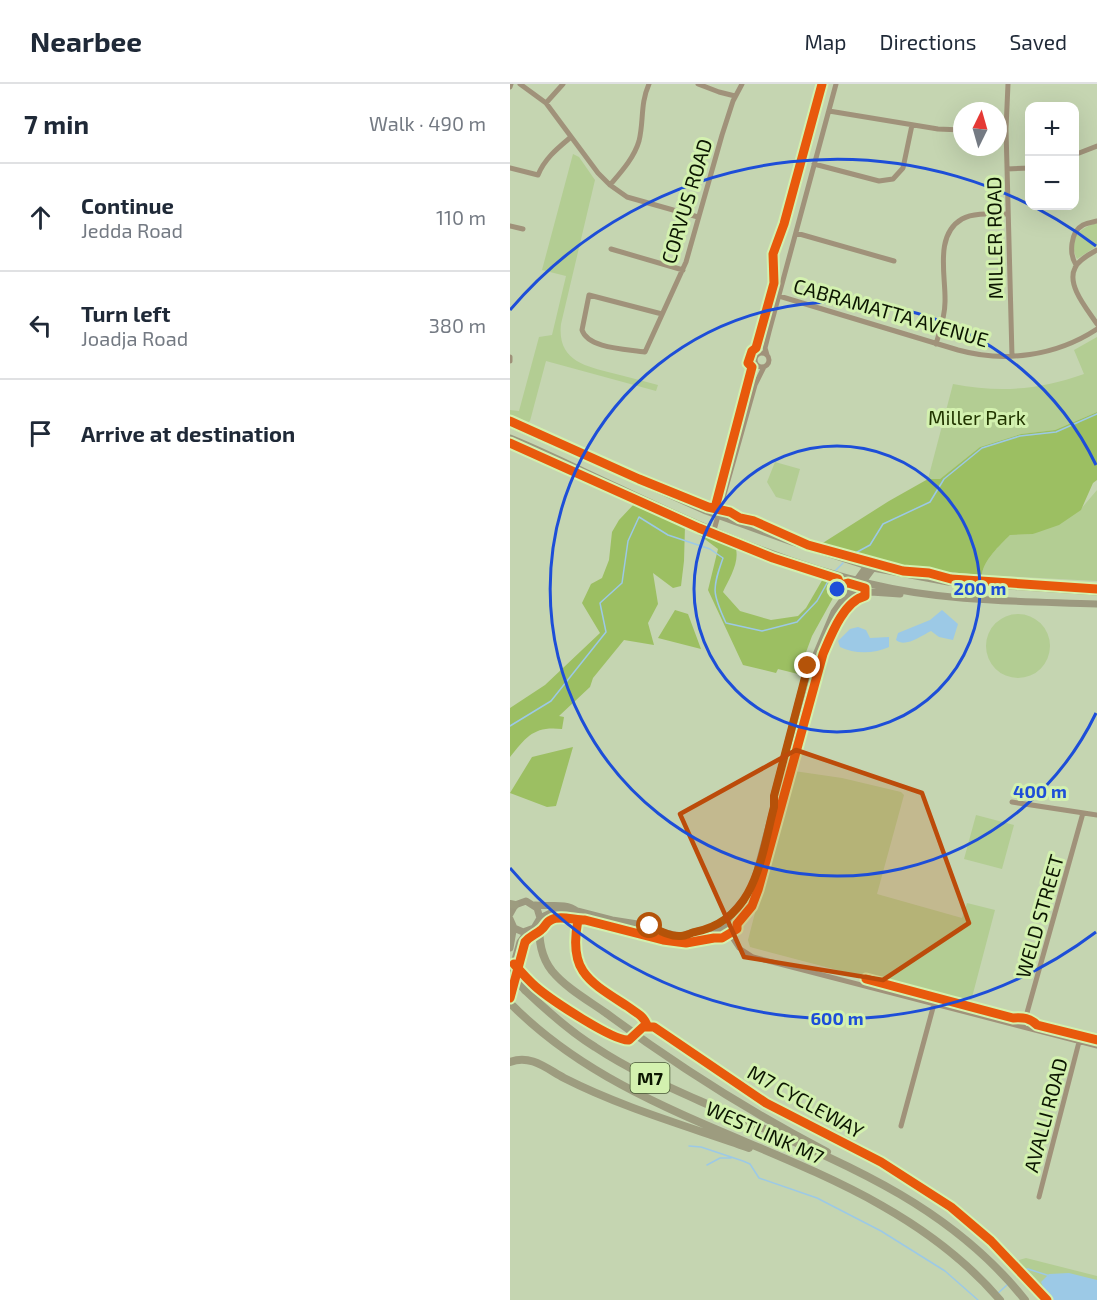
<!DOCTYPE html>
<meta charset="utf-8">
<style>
body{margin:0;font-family:"Exo 2",sans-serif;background:#f6f6f7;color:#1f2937}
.controls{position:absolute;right:18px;top:18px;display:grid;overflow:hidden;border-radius:12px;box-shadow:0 6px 24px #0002}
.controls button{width:54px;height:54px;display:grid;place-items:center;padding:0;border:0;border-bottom:2px solid #e0e1e3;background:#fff;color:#1f2937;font:30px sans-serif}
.compass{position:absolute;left:443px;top:18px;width:54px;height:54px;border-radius:50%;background:#fff;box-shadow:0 6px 24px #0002;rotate:5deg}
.stop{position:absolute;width:18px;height:18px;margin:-14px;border:4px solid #b45309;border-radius:50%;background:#fff}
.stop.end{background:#b45309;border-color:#fff;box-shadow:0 2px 6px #0008}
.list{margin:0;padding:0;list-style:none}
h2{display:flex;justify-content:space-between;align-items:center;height:78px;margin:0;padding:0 24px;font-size:26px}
h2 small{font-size:20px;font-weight:400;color:#747a83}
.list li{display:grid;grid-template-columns:39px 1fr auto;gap:18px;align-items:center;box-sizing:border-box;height:108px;padding:0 24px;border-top:2px solid #e0e1e3}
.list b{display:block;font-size:22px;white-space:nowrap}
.list p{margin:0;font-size:20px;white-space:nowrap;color:#747a83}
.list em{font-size:20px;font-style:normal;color:#747a83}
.icon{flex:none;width:33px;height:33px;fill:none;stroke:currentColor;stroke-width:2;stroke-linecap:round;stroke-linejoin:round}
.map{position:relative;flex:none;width:587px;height:1216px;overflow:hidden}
header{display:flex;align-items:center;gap:36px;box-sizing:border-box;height:84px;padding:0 30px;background:#fff;border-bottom:2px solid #e0e1e3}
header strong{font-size:28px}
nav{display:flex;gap:33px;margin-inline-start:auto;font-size:21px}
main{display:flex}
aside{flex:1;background:#fff}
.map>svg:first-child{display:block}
.green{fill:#b3cd93}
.forest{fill:#9cbf62}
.water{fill:#9cc9e6}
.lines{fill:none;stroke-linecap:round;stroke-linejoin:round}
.stream{stroke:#9cc9e6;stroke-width:1.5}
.minor{stroke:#a0927a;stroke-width:5}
.major{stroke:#9c997f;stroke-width:7}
.highway{stroke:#9d9c7f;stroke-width:8}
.highway-bridge{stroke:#9d9c7f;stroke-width:8}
.cycleway-casing{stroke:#d3f1af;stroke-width:13}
.cycleway{stroke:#e8590c;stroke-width:9}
.route{stroke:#b45309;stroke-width:8}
.marked{fill:#bc4b0a;fill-opacity:0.2;stroke:#bc4b0a;stroke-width:4.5;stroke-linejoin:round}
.ring{fill:none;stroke:#1d4ed8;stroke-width:3}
.labels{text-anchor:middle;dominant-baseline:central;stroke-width:6;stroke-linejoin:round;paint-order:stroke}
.shield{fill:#d3f1af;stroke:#475734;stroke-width:1.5}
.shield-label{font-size:18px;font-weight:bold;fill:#0b1500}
.street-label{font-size:20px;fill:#0b1500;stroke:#d3f1af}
.park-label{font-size:20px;fill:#223500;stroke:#d3f1af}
.centre{fill:#1d4ed8;stroke:#d3f1af;stroke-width:3}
.ring-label{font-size:18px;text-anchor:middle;font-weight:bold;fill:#1d4ed8;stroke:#d3f1af;stroke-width:6;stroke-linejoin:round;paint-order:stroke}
</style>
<header>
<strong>Nearbee</strong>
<nav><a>Map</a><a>Directions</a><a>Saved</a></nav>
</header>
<main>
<aside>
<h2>7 min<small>Walk · 490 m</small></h2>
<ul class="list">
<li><svg class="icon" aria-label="ahead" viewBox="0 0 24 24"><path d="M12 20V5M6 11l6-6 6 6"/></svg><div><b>Continue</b><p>Jedda Road</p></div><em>110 m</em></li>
<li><svg class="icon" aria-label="left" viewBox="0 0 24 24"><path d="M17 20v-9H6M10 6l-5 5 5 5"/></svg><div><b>Turn left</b><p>Joadja Road</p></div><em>380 m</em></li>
<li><svg class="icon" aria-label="arrive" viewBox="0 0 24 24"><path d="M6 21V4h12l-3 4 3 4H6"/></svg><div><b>Arrive at destination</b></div></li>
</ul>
</aside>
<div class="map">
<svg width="587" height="1216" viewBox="0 0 587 1216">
<rect width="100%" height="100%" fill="#c5d5b1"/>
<path class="green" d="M 63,70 L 69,73 L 85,96 L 51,240 C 47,276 74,282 102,289 C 118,293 133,297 148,301 L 146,307 L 36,277 L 20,337 L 17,339 L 0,332 L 0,326 L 9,327 L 29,253 L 42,251 L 56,192 L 32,186 Z
M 587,139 L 587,162 L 567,175 C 558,156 568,144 587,139 Z
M 587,253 L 587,328 L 545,346 L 511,350 L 470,363 L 430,395 L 418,395 L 443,300 C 491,309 528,306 574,290 L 564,266 Z
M 265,378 L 290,385 L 281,417 L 266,413 L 257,398 Z
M 587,406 L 587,497 L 472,491 C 473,477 490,461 500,451 L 523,450 L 570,426 Z
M476 562a32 32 0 1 1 64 0a32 32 0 1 1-64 0Z
M 284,687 L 332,694 L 391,708 L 394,711 L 367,810 L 452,834 L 457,819 L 485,826 L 460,921 L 240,863 L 238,856 L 265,751 Z
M 466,731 L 504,741 L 492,785 L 454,775 Z
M 516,1174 L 587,1192 L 587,1216 L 538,1216 L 517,1193 L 510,1183 L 509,1176 Z"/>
<path class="forest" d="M 587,328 L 587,396 L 583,399 L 571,426 L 549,441 L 523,450 L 500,451 C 490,461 473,477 472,491 L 394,484 L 308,462 L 379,417 L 418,395 L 430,395 L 470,363 L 511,350 L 545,346 Z
M 124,420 L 175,442 L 174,477 L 171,502 L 163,504 L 143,489 L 148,520 L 138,539 L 144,561 L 114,556 L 83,594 L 80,603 L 49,632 L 54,633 L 52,645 C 24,642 17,652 0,673 L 0,624 L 35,601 L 90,549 L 72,519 L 81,500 L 92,494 L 99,476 L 102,448 L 109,436 Z
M 188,450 L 225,462 C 231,477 219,495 213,508 L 230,527 L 261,536 L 288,532 L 296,524 L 314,493 L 326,496 L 328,505 L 302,552 L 288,590 L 268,585 L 266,589 L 233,581 L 198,506 L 208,465 Z
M 165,526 L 178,530 L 191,565 L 148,554 Z
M 63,663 L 46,722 L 37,723 L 0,709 L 22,673 Z"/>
<path class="water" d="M 432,526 L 448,540 L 443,556 L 429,553 L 421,547 C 411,552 395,564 386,556 L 388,549 L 420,536 Z
M 348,543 L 356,546 L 360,554 L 379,553 L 379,563 C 364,570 344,570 330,563 L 328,557 L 340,545 Z
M 559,1189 L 587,1196 L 587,1216 L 539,1216 L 531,1198 L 539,1190 Z"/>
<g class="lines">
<path class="stream" d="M 338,473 L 360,461 L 373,440 L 420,418 L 434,395 L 472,364 L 510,352 L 546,348 L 587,330
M 324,488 L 333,479
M 0,642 L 41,617 L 96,548 L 90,519 L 112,499 L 118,457 L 129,433 L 158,451 L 200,465 L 213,474 C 202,505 202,509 216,539 L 252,547 L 287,538 L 307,517 L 321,492
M 179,1062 L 191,1063 L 233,1077 L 240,1080 L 249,1094 L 307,1114 L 371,1147 L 435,1187 L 468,1216
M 197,1081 L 210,1074 L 221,1074
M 512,1186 L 518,1185 L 540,1192
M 506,1192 L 508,1191
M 487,1210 L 497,1201"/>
<path class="minor" d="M 10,0 L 36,19 L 88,89 L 100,101 L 117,113 L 188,133
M 188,0 L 209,8 L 225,12
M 498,0 L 496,45 L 502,272
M 0,3 L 1,0
M 36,19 L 53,0
M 319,27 L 428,45 L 452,46
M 564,71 L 587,62
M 304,80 L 369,97 L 383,95 L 393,84 L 402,41
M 0,84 L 28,91 C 35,74 48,64 61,53
M 497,85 L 520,84
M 100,101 C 111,88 124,74 129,57 C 134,37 130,20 139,0
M 0,142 L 13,145
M 286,149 L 384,177
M 101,165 L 173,186
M 587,166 C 580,170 568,176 565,184 C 556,201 578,226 587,240
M 566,181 C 559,170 560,148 573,141 C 577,139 583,138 587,137
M 269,212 L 448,266 C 495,279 546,272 587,245
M 152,230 L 79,211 L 72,246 C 78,265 118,265 135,268 L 176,178 L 212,51 L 223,17 L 232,0
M 426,260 C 430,246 435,233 435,218 C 436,192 424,151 452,135 C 464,128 484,130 498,130
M245 276a7 7 0 1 1 14 0a7 7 0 1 1-14 0Z
M 257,271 L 255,264 L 259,248 L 326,0
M 0,273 L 0,277
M 204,446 L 245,301 L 254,283
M 502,718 L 587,731
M 215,843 L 229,864 L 243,873 L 587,962
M 513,943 L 573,729
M 391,1042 L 424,920
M 529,1113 L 569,958"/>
<path class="major" d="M 0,340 L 196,427 L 282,458 L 363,484 L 438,498 L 587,508
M 0,354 C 37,369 72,387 107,403 C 189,442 273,479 361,500 C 435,518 512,517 587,520
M 330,492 L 334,500 L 333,515
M 343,511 L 361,508 L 390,510
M 322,536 L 329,530 L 363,484
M 264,723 L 270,714 L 279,685 L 305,584 L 305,573
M 25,821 C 40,823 55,818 67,827
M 0,830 L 5,821 L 16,817 L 27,824 L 30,834 L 24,844 L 13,848 L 4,844 L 0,835
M 30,834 L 45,827 L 67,827 L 102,836 L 140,842 L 152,848 L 179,855 L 194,853 L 216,844 L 225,836 L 239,817 L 264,723 L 264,712 L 298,582 L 305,573 L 324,528 L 357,482
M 108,839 L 139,848 L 149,848
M 172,852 C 181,848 191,847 200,844 C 218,837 227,823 239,809
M 0,864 L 3,847 L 1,840
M 0,893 L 10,858 L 18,847"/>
<path class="highway" d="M 0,820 L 5,821
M 29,839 C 29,857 31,873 42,887 C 56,904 79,917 96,929 C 166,981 240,1028 317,1068
M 15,906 C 37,927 59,947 85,963 C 118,985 154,1001 190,1017 C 309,1070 431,1110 515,1216
M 0,919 C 138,1060 359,1063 490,1216
M 0,978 C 21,970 37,985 54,994 C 113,1024 177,1042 239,1064"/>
<path class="highway-bridge" d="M 0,890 L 15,906"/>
<g class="cycleway-casing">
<path id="cycleway" d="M 0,337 L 129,395 L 198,423 L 220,428 L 230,434 L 244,437 L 298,461 L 393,487 L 419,489 L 441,495 L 587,505
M 0,359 L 189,444 L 263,474 L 328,495 L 330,501 L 338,499 L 355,504 L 355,512 C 334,517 321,551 313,570 L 248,806 L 242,822 L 227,840 L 227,845 L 212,854 L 204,854 L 176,859 L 153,856 L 75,836 C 65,836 48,831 41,836 C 36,838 35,843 31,846 C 25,851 20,852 15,858 L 0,914
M 205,424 L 242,283 L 238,279 L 242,267 L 246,264 L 264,199 L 263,170 L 274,140 L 312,0
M 68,836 C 58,887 78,897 117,922 C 125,928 133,931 137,941
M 4,880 C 11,888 18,896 26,903 C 40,915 104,958 119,956 L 133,943 L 144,943 L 256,1019 L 371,1078 L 441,1123 L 481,1157 L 537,1216
M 356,895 L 503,934 C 513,933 520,934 527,941 L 587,956"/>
</g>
<use href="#cycleway" class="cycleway"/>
</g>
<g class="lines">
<path class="route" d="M 140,842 C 149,847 161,853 171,852 C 176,852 180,849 185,848 C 246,836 251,773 264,723 L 264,712 L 298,582"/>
</g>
<path class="marked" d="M 286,666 L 412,709 L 459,839 L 373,896 L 234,873 L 170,730 Z"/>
<g class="ring">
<circle cx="327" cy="505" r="143"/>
<path d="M586 629A287 287 0 1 1 586 381"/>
<path d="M586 848A430 430 0 0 1 0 784M0 226A430 430 0 0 1 586 162"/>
</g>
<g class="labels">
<rect class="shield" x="120.5" y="979" width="39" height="30" rx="4.5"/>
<g class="shield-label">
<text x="140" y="994">M7</text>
</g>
<g class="street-label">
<text transform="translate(176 117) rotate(-73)">CORVUS ROAD</text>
<text transform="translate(484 154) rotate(-91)">MILLER ROAD</text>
<text transform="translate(381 228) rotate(16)">CABRAMATTA AVENUE</text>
<text transform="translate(529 832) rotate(-74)">WELD STREET</text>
<text transform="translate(296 1017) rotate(29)">M7 CYCLEWAY</text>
<text transform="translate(535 1031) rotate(-75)">AVALLI ROAD</text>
<text transform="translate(255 1048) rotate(24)">WESTLINK M7</text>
</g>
<g class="park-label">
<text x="467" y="333">Miller Park</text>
</g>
</g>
<circle cx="327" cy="505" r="9" class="centre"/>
<g class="ring-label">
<text x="470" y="511">200 m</text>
<text x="530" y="714">400 m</text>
<text x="327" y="941">600 m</text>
</g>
</svg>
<div class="controls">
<button>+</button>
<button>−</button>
</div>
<svg class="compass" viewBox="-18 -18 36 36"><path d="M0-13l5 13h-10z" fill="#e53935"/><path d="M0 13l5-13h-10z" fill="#747a83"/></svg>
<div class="stop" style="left:140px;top:842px"></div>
<div class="stop end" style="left:298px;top:582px"></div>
</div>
</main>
